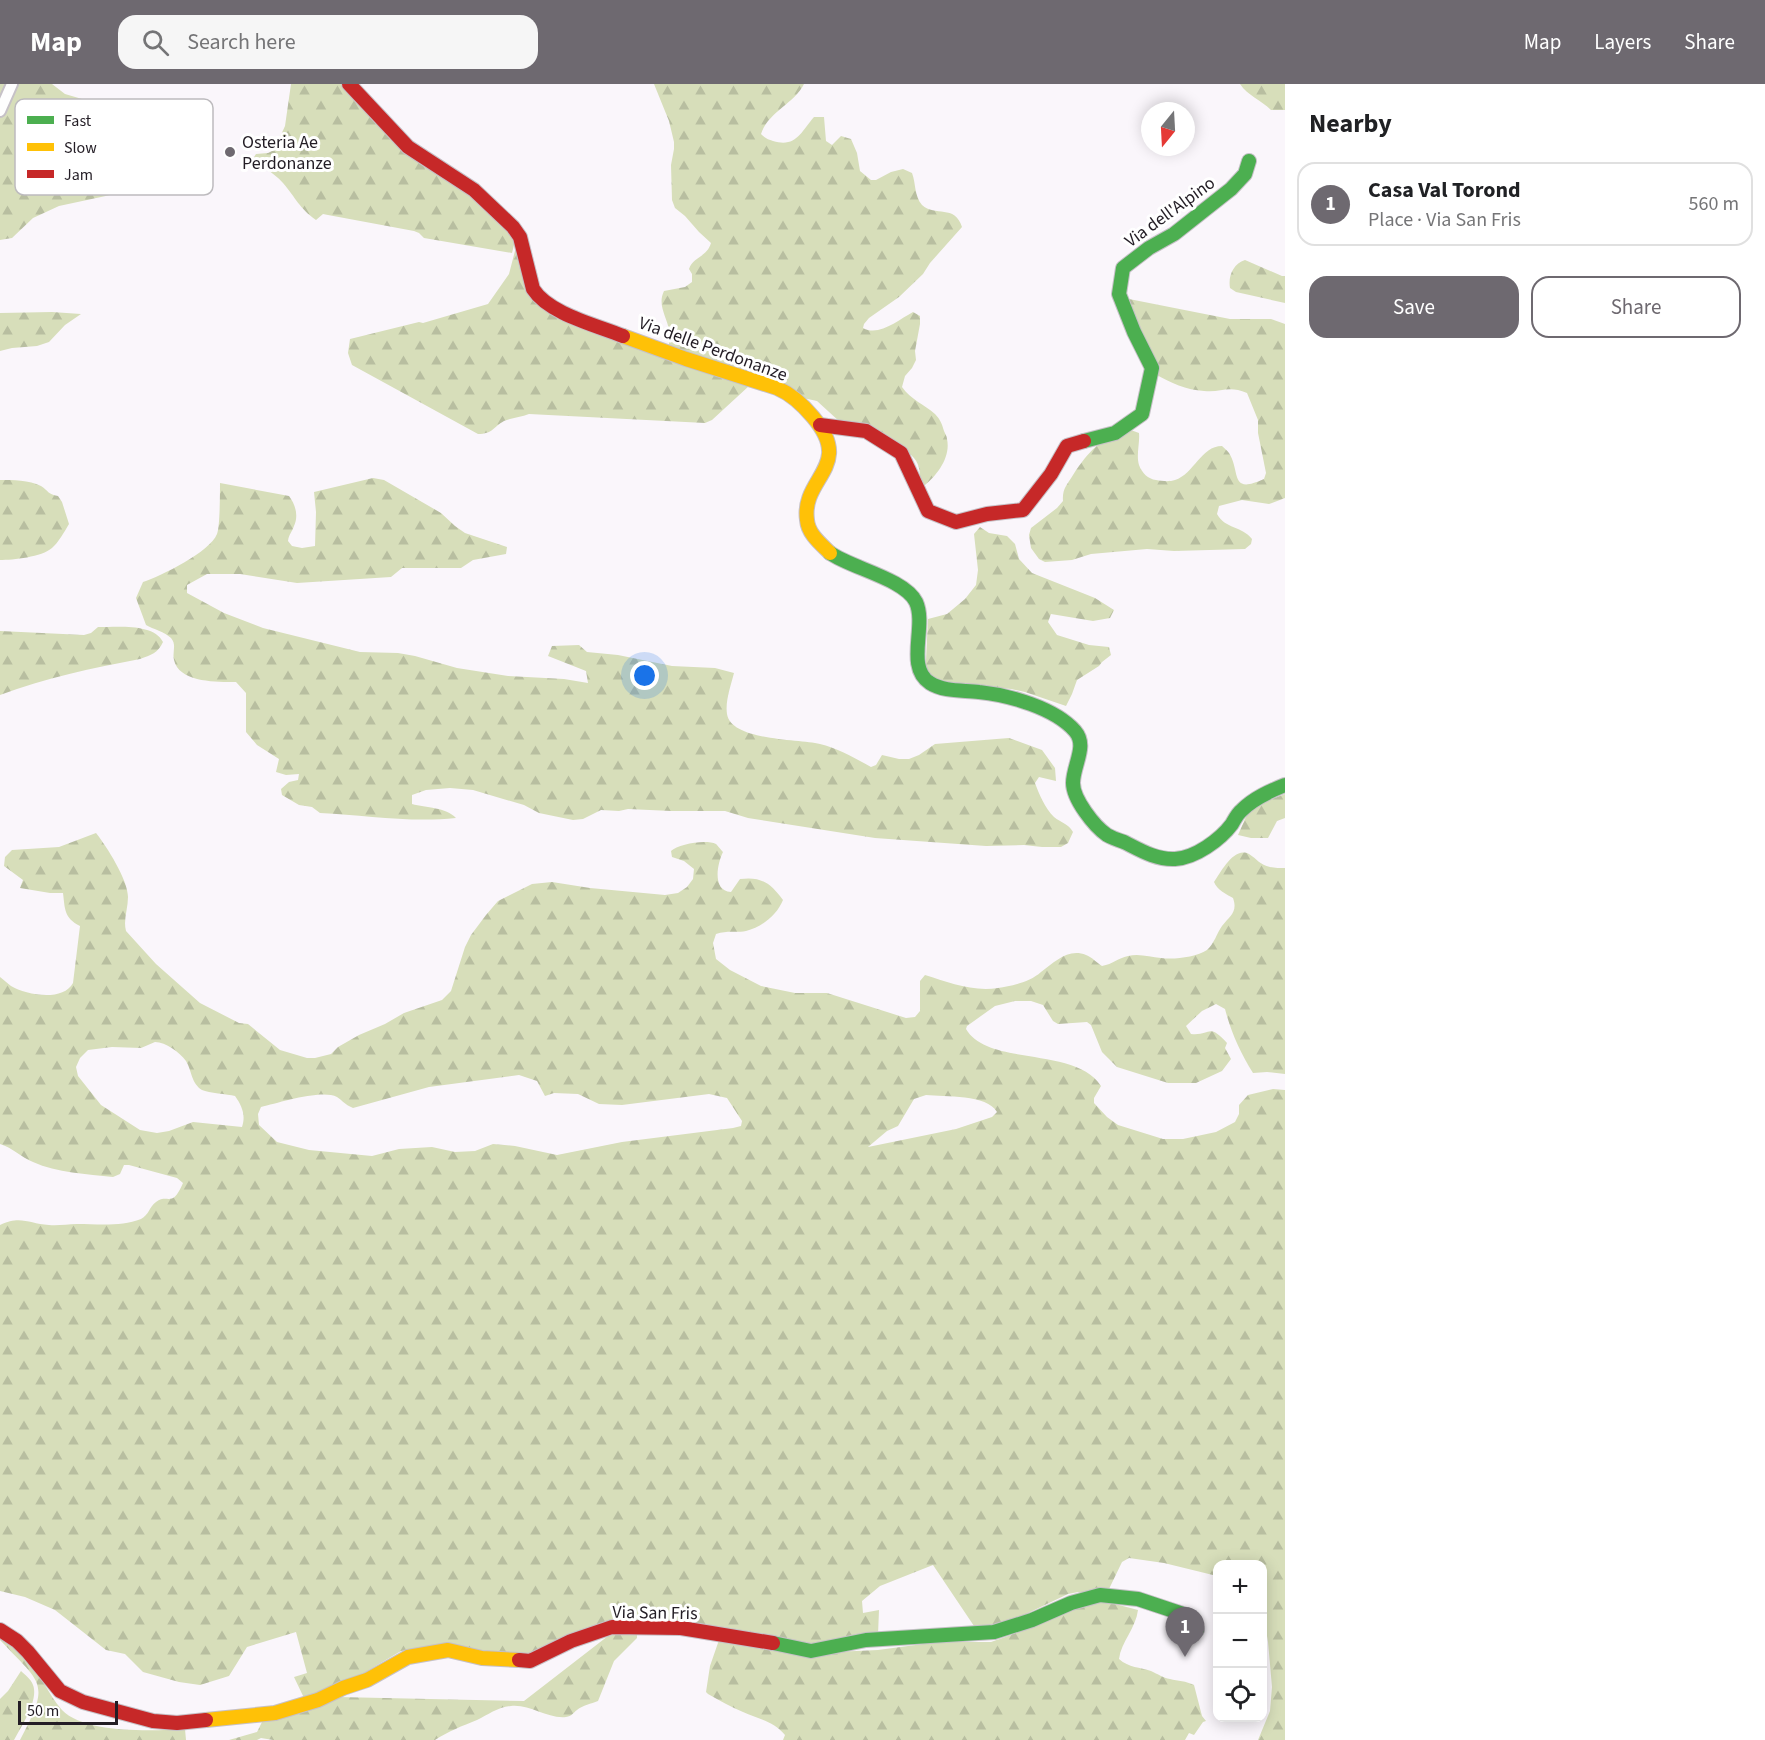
<!DOCTYPE html>
<meta charset="utf-8">
<style>
body{margin:0;font-family:"Source Sans 3",sans-serif;background:#f6f6f6;color:#202124}
.controls{position:absolute;right:18px;bottom:18px;display:grid;overflow:hidden;border-radius:12px;box-shadow:0 3px 15px #0003}
.controls button{width:54px;height:54px;display:grid;place-items:center;padding:0;border:0;border-bottom:2px solid #e0e0e0;background:#fff;color:#202124;font:30px sans-serif}
.compass{position:absolute;left:1141px;top:18px;width:54px;height:54px;border-radius:50%;background:#fff;box-shadow:0 3px 15px #0003;rotate:198deg}
.scale{position:absolute;left:18px;bottom:15px;width:100px;box-sizing:border-box;padding-left:6px;border:3px solid #231d25;border-top:0;font-size:16px;line-height:21px;white-space:nowrap;color:#231d25;-webkit-text-stroke:4px #fff;paint-order:stroke}
.you{position:absolute;left:645px;top:592px;width:21px;height:21px;margin:-15px;border:4px solid #fff;border-radius:50%;background:#1a73e8;box-shadow:0 0 0 9px #1a73e833}
.badge{display:grid;place-items:center;width:39px;height:39px;border-radius:50%;background:#6e6970;color:#fff;font-size:20px;font-weight:700}
.pin{position:absolute;translate:-50% -50px;filter:drop-shadow(0 2px 3px #0008)}
.pin::after{content:'';position:absolute;top:32px;width:21px;height:18px;background:inherit;clip-path:polygon(0 0,100% 0,50% 100%)}
.list{margin:0;padding:0;list-style:none}
h2{display:flex;justify-content:space-between;align-items:center;height:78px;margin:0;padding:0 24px;font-size:26px}
h2 small{font-size:20px;font-weight:400;color:#757577}
.list li{display:grid;grid-template-columns:39px 1fr auto;gap:18px;align-items:center;box-sizing:border-box;height:84px;margin:0 12px 12px;padding:0 12px;border:2px solid #e0e0e0;border-radius:18px}
.list b{display:block;font-size:22px;white-space:nowrap}
.list p{margin:0;font-size:20px;white-space:nowrap;color:#757577}
.list em{font-size:20px;font-style:normal;color:#757577}
.actions{display:flex;gap:12px;padding:18px 24px}
.actions a{flex:1;padding:14px 0;border:2px solid #6e6970;border-radius:18px;text-align:center;font-size:21px;color:#6e6970}
.actions .main{background:#6e6970;color:#fff}
.icon{flex:none;width:33px;height:33px;fill:none;stroke:currentColor;stroke-width:2;stroke-linecap:round;stroke-linejoin:round}
.map{position:relative;flex:none;width:1285px;height:1656px;overflow:hidden}
header{display:flex;align-items:center;gap:36px;box-sizing:border-box;height:84px;padding:0 30px;background:#6e6970;color:#fff}
header strong{font-size:28px}
nav{display:flex;gap:33px;margin-inline-start:auto;font-size:21px}
.search{width:420px;height:54px;background:#f6f6f6;display:flex;align-items:center;gap:15px;box-sizing:border-box;padding:0 21px;border-radius:18px;color:#757577;font-size:22px}
main{display:flex}
aside{flex:1;background:#fff}
.map>svg:first-child{display:block}
.forest{fill:url(#forest-firs);fill-rule:evenodd}
.lines{fill:none;stroke-linecap:round;stroke-linejoin:round}
.street-casing{stroke:#c6c1c7;stroke-width:14}
.fast-casing{stroke:#c6c1c7;stroke-width:16}
.slow-casing{stroke:#c6c1c7;stroke-width:16}
.jam-casing{stroke:#c6c1c7;stroke-width:16}
.street{stroke:#fefefe;stroke-width:10}
.fast{stroke:#4caf50;stroke-width:14}
.slow{stroke:#ffc107;stroke-width:14}
.jam{stroke:#c62828;stroke-width:14}
.poi-dot{fill:#6e6970;stroke:#fff;stroke-width:2}
.labels{text-anchor:middle;dominant-baseline:central;stroke-width:6;stroke-linejoin:round;paint-order:stroke}
.poi-label{font-size:18px;fill:#231d25;stroke:#fff;text-anchor:start}
.street-label{font-size:18px;fill:#231d25;stroke:#fff}
.key{fill:#fff;stroke:#bdbbbe;stroke-width:1.5}
.key-label{font-size:16px;fill:#231d25}
</style>
<header>
<strong>Map</strong>
<div class="search"><svg class="icon" aria-label="search" viewBox="0 0 24 24"><circle cx="10" cy="10" r="6"/><path d="M15 15l6 6"/></svg>Search here</div>
<nav><a>Map</a><a>Layers</a><a>Share</a></nav>
</header>
<main>
<div class="map">
<svg width="1285" height="1656" viewBox="0 0 1285 1656">
<defs>
<pattern id="forest-firs" width="22" height="20" patternUnits="userSpaceOnUse" patternTransform="scale(1.5)"><rect width="22" height="20" fill="#d7deba"/><path d="M5 1l3.5 6h-7zM16 11l3.5 6h-7z" fill="#b8bea0"/></pattern>
</defs>
<rect width="100%" height="100%" fill="#faf6fb"/>
<path class="forest" d="M 0,0 L 52,0 L 65,10 L 82,15 L 100,16 L 117,23 L 164,65 L 197,86 L 186,90 L 185,95 L 59,122 L 33,134 L 12,154 L 0,156 Z
M 291,0 L 348,0 L 516,153 L 512,169 L 424,154 L 419,149 L 414,147 L 328,131 L 323,130 L 316,136 C 299,124 296,114 283,99 C 278,93 271,89 265,83 L 262,83 L 255,78 L 254,73 L 256,70 L 268,69 L 274,66 L 285,42 Z
M 654,0 L 804,0 C 794,20 768,28 761,50 C 765,54 767,55 773,57 C 796,64 801,48 814,33 L 824,33 L 826,57 L 832,61 L 841,52 L 851,55 L 857,69 L 860,87 L 871,96 L 876,96 L 891,88 L 903,85 L 912,89 C 916,99 914,112 922,121 C 935,133 955,120 962,143 L 930,179 L 923,190 L 899,213 L 869,234 L 864,240 L 863,244 C 879,253 898,236 913,228 L 920,232 L 920,240 L 915,267 L 916,276 L 912,284 L 905,292 L 902,303 C 911,316 924,320 935,330 C 940,335 942,340 944,347 C 945,350 947,352 947,355 C 951,373 937,391 925,401 L 920,399 C 920,387 920,379 911,371 L 840,338 L 817,317 L 803,314 L 668,267 C 669,260 670,253 669,246 C 667,233 657,221 664,207 L 685,203 L 692,198 L 692,190 L 689,185 C 693,173 707,173 711,159 L 699,148 L 685,132 L 675,124 L 672,116 L 671,81 L 674,65 L 674,58 L 669,37 Z
M 1240,0 L 1285,0 L 1285,26 L 1271,26 C 1261,16 1248,12 1240,0 Z
M 516,163 L 540,218 L 749,302 L 712,336 L 705,339 L 529,330 C 521,333 511,334 504,337 C 493,343 493,350 478,350 L 352,281 L 348,269 L 350,255 L 419,238 L 423,239 L 488,220 L 509,190 Z
M 1245,176 L 1282,192 L 1285,192 L 1285,219 L 1236,208 L 1230,204 C 1228,192 1233,180 1245,176 Z
M 1129,215 L 1230,235 L 1271,235 L 1285,240 L 1285,414 L 1269,420 L 1242,416 L 1219,422 L 1217,430 C 1225,445 1242,442 1252,455 L 1251,460 L 1245,465 L 1174,467 L 1147,465 L 1091,470 L 1072,476 L 1045,478 L 1039,475 L 1031,464 L 1029,451 L 1031,444 L 1057,424 L 1063,417 C 1062,405 1067,401 1073,391 C 1090,365 1099,357 1128,345 L 1139,349 C 1140,359 1136,371 1139,381 C 1142,389 1148,395 1156,396 C 1162,397 1169,398 1175,396 C 1194,390 1201,362 1222,362 C 1224,364 1227,366 1229,369 C 1241,388 1229,411 1264,395 L 1266,389 L 1258,349 L 1258,336 L 1247,309 C 1228,301 1221,309 1204,307 C 1186,306 1171,299 1155,290 Z
M 52,228 L 81,230 L 65,241 L 49,258 L 37,262 L 12,264 L 0,267 L 0,229 Z
M 373,394 L 384,396 L 441,429 L 455,442 L 465,449 L 507,463 L 506,470 L 473,476 L 461,484 L 402,484 L 391,493 L 297,499 L 240,490 L 207,490 L 187,501 L 187,509 L 224,529 L 263,544 L 360,568 L 398,569 L 415,572 L 457,584 L 508,592 L 564,595 L 588,599 L 586,587 L 548,572 L 552,562 L 579,561 L 587,568 L 618,571 L 672,582 L 715,584 L 734,589 C 731,601 725,617 727,630 C 731,657 799,655 820,660 C 837,664 855,674 871,683 L 876,681 L 882,671 L 899,675 L 909,675 L 919,671 L 935,660 L 1009,654 L 1042,666 L 1055,684 L 1056,697 L 1039,693 L 1035,699 C 1039,710 1045,724 1054,733 C 1061,739 1068,739 1073,748 L 1068,759 L 1061,763 L 1042,763 L 1024,761 L 986,762 L 875,754 L 748,734 L 725,727 L 671,727 L 628,725 L 619,727 L 601,726 L 583,735 L 573,736 L 539,729 L 524,721 L 473,706 L 450,704 L 426,706 L 412,711 L 412,720 C 426,724 446,723 456,734 C 411,739 365,731 320,729 L 312,723 L 299,721 L 282,711 L 281,705 L 289,698 L 298,696 L 299,690 L 286,691 L 276,688 L 279,675 L 257,661 L 246,648 L 246,609 L 236,598 C 218,598 179,599 174,576 C 172,568 177,561 171,554 C 165,548 153,545 146,541 L 136,514 L 143,498 C 161,492 210,468 217,450 C 220,443 220,409 220,399 L 289,412 C 295,420 299,431 294,442 C 292,448 289,450 288,457 L 292,462 L 302,464 L 315,462 L 316,428 L 314,408 Z
M 0,396 C 13,396 29,396 41,402 C 49,407 47,410 58,412 L 62,418 L 69,440 C 65,447 58,459 52,464 C 42,473 13,476 0,476 Z
M 980,443 L 989,449 L 1007,452 L 1015,460 L 1019,475 L 1032,489 L 1095,514 L 1114,526 L 1110,534 L 1093,537 L 1051,530 L 1048,538 L 1057,551 L 1089,561 L 1109,563 L 1111,571 L 1102,578 L 1099,582 L 1077,596 L 1072,610 L 1066,622 L 1025,608 L 1011,605 L 925,597 L 928,535 L 947,530 L 965,515 L 976,501 L 978,486 L 974,450 Z
M 98,543 C 117,543 154,539 163,558 C 158,569 151,571 140,575 C 93,584 45,594 0,611 L 0,547 L 84,551 L 91,549 Z
M 1285,710 L 1285,734 L 1277,737 L 1268,754 L 1251,754 L 1238,751 L 1249,726 L 1259,720 Z
M 96,749 C 107,763 128,796 128,813 C 128,825 123,836 126,847 L 156,880 L 200,919 L 239,939 L 248,940 L 280,966 L 307,974 L 315,974 L 331,970 L 338,963 L 359,951 L 385,940 L 404,929 L 442,916 L 451,907 L 465,863 L 471,851 L 486,831 L 498,817 L 532,800 L 552,798 L 590,804 L 665,811 L 678,809 L 687,803 L 693,795 L 694,785 L 684,777 L 672,773 L 671,767 C 678,760 706,755 716,760 C 717,761 722,767 723,768 C 717,780 712,807 731,808 L 740,795 C 762,792 771,800 783,816 C 777,831 762,843 746,847 C 735,849 728,846 716,850 L 713,859 L 716,875 L 730,886 L 761,902 L 795,909 L 827,909 L 906,934 L 915,933 L 920,927 L 920,897 L 925,891 C 948,898 972,908 998,904 C 1012,902 1030,898 1041,888 C 1055,878 1068,864 1086,871 C 1092,873 1097,879 1102,882 C 1113,880 1118,874 1128,872 C 1139,869 1150,873 1161,874 C 1174,876 1196,873 1207,866 C 1214,860 1217,849 1222,842 C 1230,832 1238,828 1233,814 C 1226,810 1217,806 1214,798 C 1221,788 1234,762 1249,770 C 1257,775 1260,781 1270,783 C 1275,784 1280,784 1285,784 L 1285,990 L 1267,988 L 1253,989 C 1240,968 1231,948 1225,925 L 1216,920 L 1202,927 L 1186,942 L 1191,950 C 1211,952 1208,938 1227,959 L 1225,964 L 1231,975 L 1222,987 L 1196,999 L 1168,999 L 1117,983 L 1102,968 L 1091,941 L 1087,938 L 1058,940 L 1053,937 L 1043,921 L 1031,917 L 1015,917 L 995,922 L 967,942 L 966,945 C 988,983 1076,962 1101,1002 L 1094,1014 L 1094,1019 L 1107,1033 L 1118,1041 L 1163,1055 L 1183,1055 L 1216,1048 L 1235,1038 L 1239,1030 L 1239,1021 L 1248,1011 L 1273,1005 L 1285,1006 L 1285,1656 L 1258,1656 L 1270,1627 L 1272,1603 L 1268,1558 L 1263,1528 L 1262,1480 L 1218,1480 L 1217,1492 L 1164,1479 L 1129,1474 L 1122,1478 L 1109,1505 L 1089,1510 L 1078,1508 L 1068,1510 L 999,1543 L 974,1542 L 933,1481 L 880,1502 L 862,1517 L 863,1529 L 879,1526 L 878,1551 L 813,1565 L 615,1538 L 525,1573 L 480,1568 L 448,1559 L 401,1567 L 352,1596 L 304,1614 L 294,1593 L 307,1589 L 296,1548 L 247,1563 L 229,1592 L 200,1601 L 179,1598 L 143,1588 L 125,1570 L 106,1566 L 55,1526 L 25,1513 L 0,1507 L 0,1141 C 21,1131 29,1140 49,1141 C 58,1142 67,1140 77,1140 C 97,1140 121,1143 141,1135 C 149,1131 149,1123 156,1118 C 168,1109 172,1125 183,1099 L 177,1094 L 129,1081 L 124,1081 L 120,1090 L 113,1093 C 87,1090 57,1089 33,1078 C 21,1073 13,1064 0,1060 L 0,893 C 4,896 7,899 11,902 C 26,911 63,918 73,899 L 80,842 C 64,834 65,825 63,809 L 50,809 L 20,804 L 23,796 L 4,782 L 5,773 L 12,766 L 59,763 ZM 155,958 C 166,958 179,968 186,977 C 192,987 191,999 202,1006 C 209,1009 227,1010 235,1012 C 242,1022 246,1031 242,1043 L 193,1038 L 169,1047 L 157,1049 L 140,1046 L 101,1021 L 78,992 L 76,983 L 80,974 L 88,966 L 112,963 L 141,964 ZM 519,991 L 537,997 L 545,1012 L 554,1009 L 578,1010 L 599,1020 L 622,1021 L 709,1010 L 727,1014 L 742,1037 L 741,1042 L 733,1044 L 622,1058 L 557,1071 L 515,1062 L 493,1060 L 475,1067 L 455,1068 L 432,1063 L 399,1065 L 372,1072 L 309,1066 L 277,1058 L 259,1041 L 258,1030 L 261,1023 C 279,1019 321,1005 337,1013 C 343,1017 344,1020 353,1024 L 429,1003 ZM 926,1011 C 945,1013 987,1010 997,1028 L 992,1033 L 956,1045 L 868,1063 L 887,1047 L 898,1042 L 914,1015 Z
M 1096,1515 L 1138,1526 C 1136,1544 1121,1558 1119,1575 C 1129,1584 1140,1583 1151,1587 C 1158,1590 1163,1594 1170,1595 C 1178,1597 1186,1597 1194,1601 L 1202,1632 L 1206,1637 L 1203,1638 L 1194,1651 L 1189,1649 L 1185,1656 L 783,1656 L 785,1651 C 774,1637 758,1635 743,1628 C 731,1623 719,1616 708,1610 L 706,1608 L 710,1582 L 719,1556 L 762,1565 L 812,1569 L 878,1566 L 938,1558 L 991,1558 L 1011,1551 L 1023,1539 Z
M 621,1549 L 637,1549 L 637,1554 L 614,1577 L 598,1617 C 591,1620 583,1621 577,1626 C 573,1629 572,1632 566,1633 C 547,1635 530,1620 511,1622 C 498,1623 488,1631 477,1636 C 462,1642 449,1647 435,1656 L 273,1656 L 261,1654 L 257,1656 L 229,1656 L 257,1648 L 263,1636 L 338,1613 L 524,1617 L 608,1552 Z
M 0,1551 C 8,1558 18,1564 25,1572 C 39,1587 48,1610 62,1626 C 85,1650 154,1647 185,1645 L 186,1656 L 20,1656 C 51,1597 42,1601 0,1556 Z
M 21,1587 C 25,1591 31,1595 33,1601 C 39,1616 21,1643 14,1656 L 0,1656 L 0,1615 L 8,1607 Z"/>
<g class="lines">
<g class="street-casing">
<path id="street" d="M 0,27 L 12,0"/>
</g>
<g class="fast-casing">
<path id="fast" d="M 1084,357 L 1115,349 L 1142,330 L 1152,284 L 1134,248 L 1119,210 L 1123,184 L 1149,164 L 1174,150 L 1231,105 L 1245,90 L 1249,77
M 830,469 C 851,484 905,495 916,518 C 927,542 905,583 930,599 C 944,608 963,606 979,608 C 1009,611 1055,624 1075,647 C 1088,662 1073,681 1073,699 C 1073,715 1094,742 1107,751 C 1112,754 1118,756 1124,758 C 1140,766 1156,776 1175,775 C 1195,774 1220,756 1232,740 C 1235,735 1237,730 1242,726 C 1254,714 1270,707 1285,701
M 773,1559 L 811,1567 L 866,1556 L 994,1548 L 1032,1536 L 1071,1519 L 1100,1511 L 1138,1515 L 1189,1532 L 1197,1546"/>
</g>
<g class="slow-casing">
<path id="slow" d="M 623,252 L 686,275 L 777,304 C 791,310 803,321 813,333 C 855,383 801,393 807,436 C 808,450 821,460 830,469
M 206,1636 L 275,1629 L 318,1616 L 343,1604 L 367,1596 L 408,1573 L 448,1566 L 482,1574 L 519,1576"/>
</g>
<g class="jam-casing">
<path id="jam" d="M 349,0 L 408,63 L 474,106 L 513,143 L 520,153 L 533,205 C 549,230 596,241 623,252
M 820,341 L 866,347 L 901,369 L 928,427 L 956,438 L 987,430 L 1023,426 L 1051,390 L 1067,362 L 1084,357
M 0,1546 L 17,1557 L 28,1568 L 60,1607 L 83,1618 L 153,1637 L 177,1639 L 206,1636
M 519,1576 L 530,1577 L 571,1557 L 612,1543 L 681,1544 L 773,1559"/>
</g>
<use href="#street" class="street"/>
<use href="#fast" class="fast"/>
<use href="#slow" class="slow"/>
<use href="#jam" class="jam"/>
</g>
<circle class="poi-dot" cx="230" cy="68" r="6"/>
<g class="labels">
<g class="poi-label">
<text x="242" y="58">Osteria Ae<tspan x="242" dy="21">Perdonanze</tspan></text>
</g>
<g class="street-label">
<text transform="translate(1170 128) rotate(-36)">Via dell'Alpino</text>
<text transform="translate(713 265) rotate(20)">Via delle Perdonanze</text>
<text transform="translate(655 1529) rotate(1)">Via San Fris</text>
</g>
</g>
<rect x="15" y="15" width="198" height="96" rx="9" class="key"/>
<rect x="27" y="32" width="27" height="8" fill="#4caf50"/>
<rect x="27" y="59" width="27" height="8" fill="#ffc107"/>
<rect x="27" y="86" width="27" height="8" fill="#c62828"/>
<g class="key-label">
<text x="64" y="42">Fast</text>
<text x="64" y="69">Slow</text>
<text x="64" y="96">Jam</text>
</g>
</svg>
<div class="controls">
<button>+</button>
<button>−</button>
<button><svg class="icon" aria-label="locate" viewBox="0 0 24 24"><circle cx="12" cy="12" r="6"/><path d="M12 2v4M12 18v4M2 12h4M18 12h4"/></svg></button>
</div>
<svg class="compass" viewBox="-18 -18 36 36"><path d="M0-13l5 13h-10z" fill="#e53935"/><path d="M0 13l5-13h-10z" fill="#757577"/></svg>
<div class="scale">50 m</div>
<div class="you"></div>
<div class="pin badge" style="left:1185px;top:1573px">1</div>
</div>
<aside>
<h2>Nearby<small></small></h2>
<ul class="list">
<li><span class="badge">1</span><div><b>Casa Val Torond</b><p>Place · Via San Fris</p></div><em>560 m</em></li>
</ul>
<div class="actions"><a class="main">Save</a><a>Share</a></div>
</aside>
</main>
